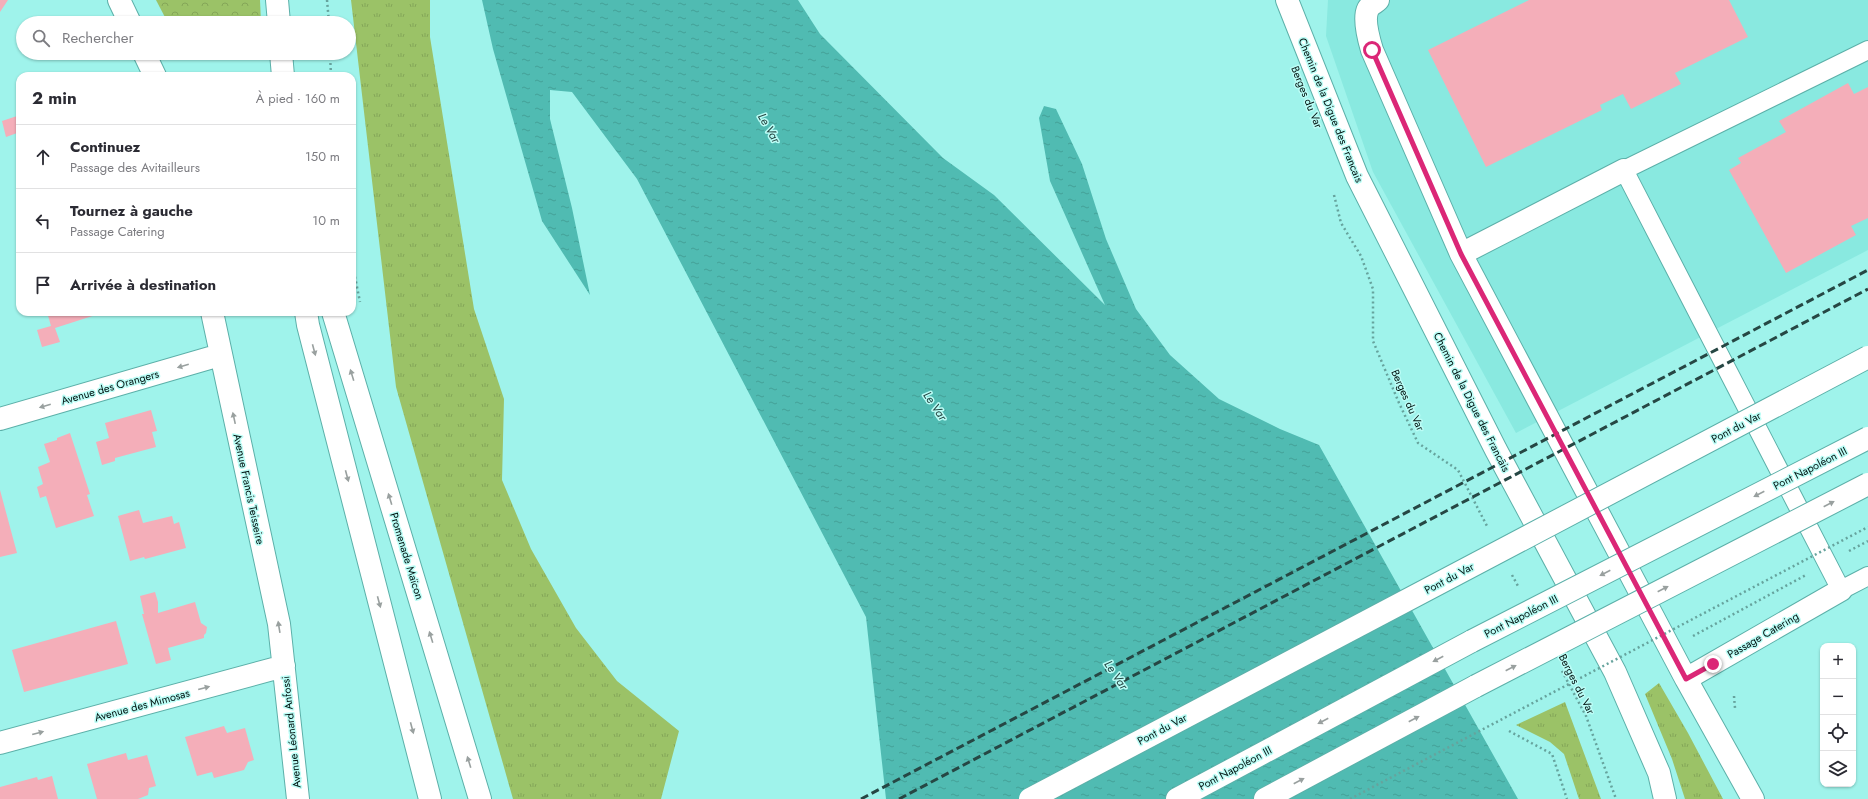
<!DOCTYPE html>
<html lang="fr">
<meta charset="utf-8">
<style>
body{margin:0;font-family:Jost,sans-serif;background:#f2f2f3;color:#2b2b33}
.controls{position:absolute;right:12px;bottom:12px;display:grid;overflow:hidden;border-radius:8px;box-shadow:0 1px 3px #0004}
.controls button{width:36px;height:36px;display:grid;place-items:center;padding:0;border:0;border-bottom:1px solid #e1e1e2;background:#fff;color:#2b2b33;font:20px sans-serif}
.stop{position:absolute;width:12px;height:12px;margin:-9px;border:3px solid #db2777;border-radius:50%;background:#fff}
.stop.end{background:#db2777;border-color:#fff;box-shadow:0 1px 4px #0008}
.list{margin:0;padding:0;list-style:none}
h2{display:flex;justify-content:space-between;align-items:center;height:52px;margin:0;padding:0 16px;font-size:17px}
h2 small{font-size:13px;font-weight:400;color:#7c7c81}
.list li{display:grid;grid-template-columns:26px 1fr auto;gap:12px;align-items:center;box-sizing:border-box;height:64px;padding:0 16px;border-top:1px solid #e1e1e2}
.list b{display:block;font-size:15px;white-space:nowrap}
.list p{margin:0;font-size:13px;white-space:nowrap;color:#7c7c81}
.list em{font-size:13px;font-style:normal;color:#7c7c81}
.icon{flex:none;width:22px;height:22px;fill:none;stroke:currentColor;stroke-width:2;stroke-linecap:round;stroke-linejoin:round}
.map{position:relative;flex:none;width:1868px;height:799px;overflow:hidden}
.search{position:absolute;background:#fff;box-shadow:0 1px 3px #0004;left:16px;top:16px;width:340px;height:44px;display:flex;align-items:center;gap:10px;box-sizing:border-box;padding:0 14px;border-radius:22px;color:#7c7c81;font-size:15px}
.panel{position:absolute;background:#fff;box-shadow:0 1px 3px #0004;left:16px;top:72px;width:340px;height:244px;border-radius:12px}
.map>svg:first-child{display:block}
.built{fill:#89e9e0}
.grass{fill:url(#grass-tufts)}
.park{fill:url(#park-crowns)}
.water{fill:url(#water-ripples)}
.building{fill:#f4aeb9}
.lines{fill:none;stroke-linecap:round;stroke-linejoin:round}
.service-casing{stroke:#5cb0a9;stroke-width:20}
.minor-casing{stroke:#5cb0a9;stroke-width:24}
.secondary-casing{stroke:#5cb0a9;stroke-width:24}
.primary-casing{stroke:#5cb0a9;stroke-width:24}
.path{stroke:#66a39d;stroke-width:2.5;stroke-dasharray:2 3;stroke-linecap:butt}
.service{stroke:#fff;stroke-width:18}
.minor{stroke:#fff;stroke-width:22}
.secondary{stroke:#fff;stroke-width:22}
.primary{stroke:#fff;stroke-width:22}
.rail{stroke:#264744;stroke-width:3;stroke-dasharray:8 4;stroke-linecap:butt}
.primary-bridge-casing{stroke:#5cb0a9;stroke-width:24;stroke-linecap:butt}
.path-bridge{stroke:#66a39d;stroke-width:2.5;stroke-dasharray:2 3;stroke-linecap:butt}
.primary-bridge{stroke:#fff;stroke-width:22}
.oneway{fill:#99a09f}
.route{stroke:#db2777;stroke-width:5}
.labels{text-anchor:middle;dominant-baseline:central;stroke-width:3;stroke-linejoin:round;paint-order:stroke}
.street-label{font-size:11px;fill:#001210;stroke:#bbfdf6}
.water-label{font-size:12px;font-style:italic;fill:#244441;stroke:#bbfdf6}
</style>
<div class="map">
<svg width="1868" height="799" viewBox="0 0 1868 799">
<defs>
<pattern id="grass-tufts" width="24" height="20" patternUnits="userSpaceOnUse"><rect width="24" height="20" fill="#9bc267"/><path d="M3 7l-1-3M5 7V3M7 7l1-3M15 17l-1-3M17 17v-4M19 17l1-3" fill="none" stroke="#84a658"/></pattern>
<pattern id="park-crowns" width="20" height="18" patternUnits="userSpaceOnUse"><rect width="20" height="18" fill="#9bc267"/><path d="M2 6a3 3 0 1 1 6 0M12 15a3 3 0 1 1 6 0" fill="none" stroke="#84a658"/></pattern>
<pattern id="water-ripples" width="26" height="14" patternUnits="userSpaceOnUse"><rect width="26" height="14" fill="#50bbb2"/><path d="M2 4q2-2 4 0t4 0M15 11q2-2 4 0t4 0" fill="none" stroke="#44a098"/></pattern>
</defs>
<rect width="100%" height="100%" fill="#9ff3eb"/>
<path class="built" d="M 1328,0 L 1868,0 L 1868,250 L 1516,433 L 1373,172 L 1326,36 Z"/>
<path class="grass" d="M 351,0 L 430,0 L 430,37 L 474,309 L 504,399 L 502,480 L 531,549 L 576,628 L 617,681 L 679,731 L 661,799 L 513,799 L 396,387 Z
M 1659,683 L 1688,733 L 1723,799 L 1685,799 L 1672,759 L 1645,694 Z
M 1565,702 L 1601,799 L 1579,799 L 1564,754 L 1550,742 L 1516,725 Z"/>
<path class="park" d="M 156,0 L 260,0 L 261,23 L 168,23 Z"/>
<path class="water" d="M 482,0 L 798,0 L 820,34 L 943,158 L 994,195 L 1105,305 L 1050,181 L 1039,118 L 1044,106 L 1056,109 L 1082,164 L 1106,239 L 1136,309 L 1170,355 L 1219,399 L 1280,429 L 1319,445 L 1518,799 L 886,799 L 866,617 L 637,179 L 572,92 L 550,90 L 550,119 L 572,208 L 590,295 L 542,221 L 493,49 Z"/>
<path class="building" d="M 0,0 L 8,0 L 0,12 Z
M 1529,0 L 1729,0 L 1748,37 L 1675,73 L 1681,84 L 1631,109 L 1623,94 L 1600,105 L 1602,110 L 1486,167 L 1428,50 Z
M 1848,83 L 1854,94 L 1868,87 L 1868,218 L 1851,226 L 1856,235 L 1786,273 L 1729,170 L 1741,163 L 1738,158 L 1786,132 L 1779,121 Z
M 20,115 L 20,132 L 6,137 L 2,121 Z
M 47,312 L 105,312 L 55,328 L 60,342 L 42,347 L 37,330 L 51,326 Z
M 151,410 L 157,431 L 152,432 L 156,447 L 115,458 L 115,461 L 102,465 L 96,442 L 109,438 L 105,423 Z
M 70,433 L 90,494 L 87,495 L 94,516 L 56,528 L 46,496 L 40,498 L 37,487 L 43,484 L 38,467 L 50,462 L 44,444 L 57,440 L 57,438 Z
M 0,490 L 17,553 L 0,557 Z
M 139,510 L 143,523 L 172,516 L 174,524 L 179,522 L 186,548 L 145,559 L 144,557 L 130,561 L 118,516 Z
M 155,592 L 158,602 L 158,613 L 195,602 L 201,623 L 207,627 L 206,633 L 204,635 L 204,638 L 168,648 L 171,660 L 156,664 L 142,614 L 144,614 L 140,596 Z
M 116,621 L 128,664 L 24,692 L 12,650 Z
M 224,726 L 227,733 L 245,728 L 254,760 L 248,762 L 244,770 L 214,778 L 212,772 L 197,776 L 185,737 Z
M 126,753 L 128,760 L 147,755 L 156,786 L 149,788 L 148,795 L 138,799 L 97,799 L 87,764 Z
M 52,776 L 58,799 L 0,799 L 0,787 L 37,777 L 38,780 Z"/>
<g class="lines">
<g class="service-casing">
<path id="service" d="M 1868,50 L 1624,170 L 1841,590 L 1868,576"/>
</g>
<g class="minor-casing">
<path id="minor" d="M 119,0 L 130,23
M 1378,0 C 1375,3 1370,5 1368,9 C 1363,19 1369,40 1372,50 L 1461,254 L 1686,679 L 1753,799
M 144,53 L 155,76
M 1461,254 L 1624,170
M 212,312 L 279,624 L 298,799
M 0,419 L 220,355
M 1686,679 L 1841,590
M 0,743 L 284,666"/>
</g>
<g class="secondary-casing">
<path id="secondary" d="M 1287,0 L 1357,176 L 1496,450 L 1615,672 L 1659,773 L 1665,799"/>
</g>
<g class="primary-casing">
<path id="primary" d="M 277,0 L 279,23
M 281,53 L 283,76
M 306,312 L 308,325 L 430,799
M 333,312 L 480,799
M 1177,799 L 1472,641
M 1265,799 L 1476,686"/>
</g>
<path class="path" d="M 327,0 L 329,23
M 330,53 L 331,76
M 1334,195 L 1341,223 L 1361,256 L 1373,289 L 1373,341 L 1399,403 L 1418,443 L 1458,470 L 1488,528
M 352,262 L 360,302
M 1849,551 L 1868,541
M 1512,575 L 1518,586
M 1693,636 L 1806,575
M 1562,671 L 1586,716 L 1616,799
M 1734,696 L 1735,708
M 1509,731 L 1552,754 L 1567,799"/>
<use href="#service" class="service"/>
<use href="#minor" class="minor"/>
<use href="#secondary" class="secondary"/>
<use href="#primary" class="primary"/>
<path class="rail" d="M 861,799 L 1868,270
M 899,799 L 1868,289"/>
<g class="primary-bridge-casing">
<path id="primary-bridge" d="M 1472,641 L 1868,438
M 1476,686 L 1868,484
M 1030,799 L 1868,357"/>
</g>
<path class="path-bridge" d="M 1350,799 L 1868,527"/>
<use href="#primary-bridge" class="primary-bridge"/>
</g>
<defs><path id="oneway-solid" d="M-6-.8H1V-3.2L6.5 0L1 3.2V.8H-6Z"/></defs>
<g class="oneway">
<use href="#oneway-solid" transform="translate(314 350) rotate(75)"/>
<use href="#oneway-solid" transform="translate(183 366) rotate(164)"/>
<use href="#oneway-solid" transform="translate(352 375) rotate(-107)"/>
<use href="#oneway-solid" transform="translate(45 406) rotate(164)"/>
<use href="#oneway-solid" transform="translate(234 418) rotate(-102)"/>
<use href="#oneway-solid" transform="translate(347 476) rotate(75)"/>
<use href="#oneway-solid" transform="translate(1759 494) rotate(153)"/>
<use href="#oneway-solid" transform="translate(390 499) rotate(-107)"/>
<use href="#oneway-solid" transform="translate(1829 504) rotate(-27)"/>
<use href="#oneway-solid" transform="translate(1605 573) rotate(153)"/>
<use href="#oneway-solid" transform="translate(1663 589) rotate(-27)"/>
<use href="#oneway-solid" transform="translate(379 602) rotate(75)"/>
<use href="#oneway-solid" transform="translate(279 627) rotate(-99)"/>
<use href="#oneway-solid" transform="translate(431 637) rotate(-107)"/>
<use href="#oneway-solid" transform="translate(1438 659) rotate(152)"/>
<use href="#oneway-solid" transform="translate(1511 668) rotate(-27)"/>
<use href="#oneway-solid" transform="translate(204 688) rotate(-15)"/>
<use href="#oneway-solid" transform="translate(1414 719) rotate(-28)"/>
<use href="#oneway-solid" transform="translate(1323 721) rotate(152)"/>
<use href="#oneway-solid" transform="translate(412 728) rotate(75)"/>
<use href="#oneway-solid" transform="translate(38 733) rotate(-15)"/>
<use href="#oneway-solid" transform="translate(469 762) rotate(-107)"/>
<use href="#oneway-solid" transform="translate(1299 781) rotate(-28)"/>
</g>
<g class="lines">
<path class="route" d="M 1372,50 L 1461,254 L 1686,679 L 1713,664"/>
</g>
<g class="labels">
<g class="street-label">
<text transform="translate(1307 97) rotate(68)">Berges du Var</text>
<text transform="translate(1331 110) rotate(68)">Chemin de la Digue des Francais</text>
<text transform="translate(110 387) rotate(-16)">Avenue des Orangers</text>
<text transform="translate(1408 400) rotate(66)">Berges du Var</text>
<text transform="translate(1472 402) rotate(63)">Chemin de la Digue des Francais</text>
<text transform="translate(1736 427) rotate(-28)">Pont du Var</text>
<text transform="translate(1810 468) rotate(-27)">Pont Napoléon III</text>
<text transform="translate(249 489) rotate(78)">Avenue Francis Teisseire</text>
<text transform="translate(407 556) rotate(73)">Promenade Maïcon</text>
<text transform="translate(1449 578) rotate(-28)">Pont du Var</text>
<text transform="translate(1521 616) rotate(-27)">Pont Napoléon III</text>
<text transform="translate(1763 635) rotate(-30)">Passage Catering</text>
<text transform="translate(1577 684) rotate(63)">Berges du Var</text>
<text transform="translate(142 705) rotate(-15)">Avenue des Mimosas</text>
<text transform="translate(1162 729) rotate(-28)">Pont du Var</text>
<text transform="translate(291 732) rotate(-96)">Avenue Léonard Anfossi</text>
<text transform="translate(1235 768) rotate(-28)">Pont Napoléon III</text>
</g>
<g class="water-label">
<text transform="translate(769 128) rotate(60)">Le Var</text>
<text transform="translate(935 406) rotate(56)">Le Var</text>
<text transform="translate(1116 675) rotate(56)">Le Var</text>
</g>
</g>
</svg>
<div class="controls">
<button>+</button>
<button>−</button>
<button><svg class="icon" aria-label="locate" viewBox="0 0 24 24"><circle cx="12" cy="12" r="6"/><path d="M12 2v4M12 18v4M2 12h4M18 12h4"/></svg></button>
<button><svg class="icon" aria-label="layers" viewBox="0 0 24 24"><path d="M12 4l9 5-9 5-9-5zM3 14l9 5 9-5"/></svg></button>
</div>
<div class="stop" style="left:1372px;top:50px"></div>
<div class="stop end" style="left:1713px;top:664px"></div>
<div class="search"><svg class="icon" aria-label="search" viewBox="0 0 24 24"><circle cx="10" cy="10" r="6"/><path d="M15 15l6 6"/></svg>Rechercher</div>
<section class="panel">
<h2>2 min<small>À pied · 160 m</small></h2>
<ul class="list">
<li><svg class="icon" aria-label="ahead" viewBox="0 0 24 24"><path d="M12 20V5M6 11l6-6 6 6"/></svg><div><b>Continuez</b><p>Passage des Avitailleurs</p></div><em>150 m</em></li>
<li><svg class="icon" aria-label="left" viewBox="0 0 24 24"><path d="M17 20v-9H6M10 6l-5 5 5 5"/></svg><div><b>Tournez à gauche</b><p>Passage Catering</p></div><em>10 m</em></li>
<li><svg class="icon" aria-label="arrive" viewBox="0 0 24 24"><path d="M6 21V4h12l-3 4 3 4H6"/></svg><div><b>Arrivée à destination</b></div></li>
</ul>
</section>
</div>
